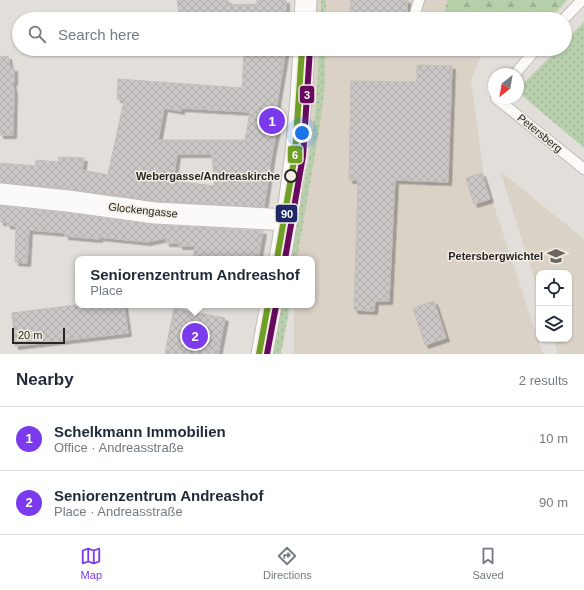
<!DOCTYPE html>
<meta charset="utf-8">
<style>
body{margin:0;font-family:Helvetica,sans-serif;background:#f2f2f3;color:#1f2937}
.controls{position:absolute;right:12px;bottom:12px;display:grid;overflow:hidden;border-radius:8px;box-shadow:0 1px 3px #0004}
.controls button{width:36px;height:36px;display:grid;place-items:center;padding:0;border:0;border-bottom:1px solid #e0e1e3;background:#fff;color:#1f2937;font:20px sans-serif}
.compass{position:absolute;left:488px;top:68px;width:36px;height:36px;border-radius:50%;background:#fff;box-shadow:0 1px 3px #0004;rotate:211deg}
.scale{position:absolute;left:12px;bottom:10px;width:53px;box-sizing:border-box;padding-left:4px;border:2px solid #282622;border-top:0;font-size:11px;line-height:14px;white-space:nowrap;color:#282622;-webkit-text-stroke:3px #f3ece3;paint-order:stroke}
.you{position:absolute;left:302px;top:133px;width:14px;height:14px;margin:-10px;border:3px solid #fff;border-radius:50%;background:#1a73e8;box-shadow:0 0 0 6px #1a73e833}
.badge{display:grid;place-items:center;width:26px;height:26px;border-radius:50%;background:#7c3aed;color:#fff;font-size:13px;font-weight:700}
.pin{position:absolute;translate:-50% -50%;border:2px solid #fff;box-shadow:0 1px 4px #0006}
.popup{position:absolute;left:75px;top:256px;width:240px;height:52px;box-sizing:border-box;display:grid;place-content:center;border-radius:8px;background:#fff;filter:drop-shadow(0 1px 3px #0005);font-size:13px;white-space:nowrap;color:#747a83}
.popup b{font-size:15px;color:#1f2937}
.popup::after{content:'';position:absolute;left:50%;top:100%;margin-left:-8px;border:8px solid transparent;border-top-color:#fff}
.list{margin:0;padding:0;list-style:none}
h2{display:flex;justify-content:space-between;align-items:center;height:52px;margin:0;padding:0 16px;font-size:17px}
h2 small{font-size:13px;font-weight:400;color:#747a83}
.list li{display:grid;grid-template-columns:26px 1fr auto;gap:12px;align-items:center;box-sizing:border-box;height:64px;padding:0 16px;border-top:1px solid #e0e1e3}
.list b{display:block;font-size:15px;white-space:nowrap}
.list p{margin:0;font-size:13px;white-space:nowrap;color:#747a83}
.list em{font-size:13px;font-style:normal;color:#747a83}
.icon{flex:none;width:22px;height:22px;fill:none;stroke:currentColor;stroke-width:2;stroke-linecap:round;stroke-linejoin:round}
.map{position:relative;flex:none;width:584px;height:354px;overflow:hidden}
.search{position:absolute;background:#fff;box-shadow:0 1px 3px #0004;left:12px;right:12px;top:12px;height:44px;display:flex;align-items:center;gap:10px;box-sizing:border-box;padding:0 14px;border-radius:22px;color:#747a83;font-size:15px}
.sheet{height:180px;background:#fff}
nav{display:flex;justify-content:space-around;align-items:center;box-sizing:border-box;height:56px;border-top:1px solid #e0e1e3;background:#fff;font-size:11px;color:#747a83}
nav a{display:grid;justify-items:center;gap:2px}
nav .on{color:#7c3aed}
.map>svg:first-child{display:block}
.built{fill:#dad2c7}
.green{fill:url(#green-dots)}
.forest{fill:url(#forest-firs)}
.building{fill:url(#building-cross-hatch);stroke:#c3bfbd;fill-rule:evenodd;filter:url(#shadow)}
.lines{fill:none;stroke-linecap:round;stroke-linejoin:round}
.service-casing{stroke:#bfbcb8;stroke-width:12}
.minor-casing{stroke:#bfbcb8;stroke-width:23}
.service{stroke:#fbfaf9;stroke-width:10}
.minor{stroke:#fbfaf9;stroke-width:21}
.bus-1-casing{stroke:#f3ece3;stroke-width:9}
.bus-1{stroke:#1d2968;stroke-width:6}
.tram-1-casing{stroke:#f3ece3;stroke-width:9}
.tram-2-casing{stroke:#f3ece3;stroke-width:9}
.tram-1{stroke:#709f27;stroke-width:6}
.tram-2{stroke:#67095f;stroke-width:6}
.stop-dot{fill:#f3ece3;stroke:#282622;stroke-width:2}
.labels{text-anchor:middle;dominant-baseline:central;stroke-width:3;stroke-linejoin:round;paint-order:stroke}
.street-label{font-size:11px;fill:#282622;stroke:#f3ece3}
.stop-label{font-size:11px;font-weight:bold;fill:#282622;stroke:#f3ece3;text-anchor:end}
.poi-label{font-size:11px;font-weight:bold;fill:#282622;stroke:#f3ece3;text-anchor:end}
.line-badge{stroke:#f3ece3;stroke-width:1.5}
.badge-label{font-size:11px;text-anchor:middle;font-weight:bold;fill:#fff}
</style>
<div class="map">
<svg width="584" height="354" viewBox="0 0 584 354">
<defs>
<pattern id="green-dots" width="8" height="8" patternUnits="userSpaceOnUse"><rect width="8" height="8" fill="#b8cfac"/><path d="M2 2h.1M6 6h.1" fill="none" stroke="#9eb294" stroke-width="1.8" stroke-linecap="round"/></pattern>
<pattern id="forest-firs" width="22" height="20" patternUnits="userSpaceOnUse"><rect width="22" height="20" fill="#b5cfa8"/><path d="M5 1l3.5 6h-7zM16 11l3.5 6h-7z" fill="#9cb290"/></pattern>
<pattern id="building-cross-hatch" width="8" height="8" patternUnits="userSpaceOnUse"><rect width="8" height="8" fill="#cbc7c6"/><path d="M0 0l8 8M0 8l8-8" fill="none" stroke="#aeabaa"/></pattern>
<filter id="shadow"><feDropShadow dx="3.5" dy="3.5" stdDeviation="0" flood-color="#0004"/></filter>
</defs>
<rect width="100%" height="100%" fill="#e2deda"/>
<path class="built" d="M 303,0 L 503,0 L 496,19 L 303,19 Z
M 302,49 L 484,49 L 471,80 L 484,176 L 543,354 L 294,354 L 294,305 L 312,305 L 312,259 L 295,259 L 296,160 Z
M 500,171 L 584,239 L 584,354 L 558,354 L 554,339 L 569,339 L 569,273 L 539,273 L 539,293 Z"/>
<path class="green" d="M 321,0 L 326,0 L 326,19 L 321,19 Z
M 584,22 L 584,148 L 518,92 L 518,89 L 558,49 L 565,49 L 565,41 Z
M 319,49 L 325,49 L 325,86 L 319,131 L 297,259 L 291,259 L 310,151 L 316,107 Z
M 282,305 L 290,305 L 281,354 L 273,354 Z"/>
<path class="forest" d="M 448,0 L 567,0 L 550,19 L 442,19 Z"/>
<path class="building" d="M 177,0 L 228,0 L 229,5 L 257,4 L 257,0 L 286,0 L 286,19 L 180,19 Z
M 351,0 L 407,0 L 407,17 L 383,17 L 381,19 L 350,19 Z
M 244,49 L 286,49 L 276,109 L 281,110 L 272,153 L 264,207 L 156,201 L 69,189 L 0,182 L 0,163 L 36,166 L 36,160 L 58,162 L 59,157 L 84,158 L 82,170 L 108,175 L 124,100 L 117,99 L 118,79 L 242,88 ZM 164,108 L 181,111 L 181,108 L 250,112 L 245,140 L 158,140 ZM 177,154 L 212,154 L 215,186 L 173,181 Z
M 8,56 L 10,68 L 14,68 L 14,82 L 12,82 L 14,91 L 13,135 L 0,135 L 0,57 Z
M 417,65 L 452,66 L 448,182 L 395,180 L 389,301 L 375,301 L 374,311 L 354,310 L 358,180 L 349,180 L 351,81 L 417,82 Z
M 482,173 L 490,199 L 474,204 L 466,178 Z
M 0,206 L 67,213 L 154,225 L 263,231 L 258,259 L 193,259 L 195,246 L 179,246 L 179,243 L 166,243 L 166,238 L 147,242 L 99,237 L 99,239 L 65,236 L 65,233 L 29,230 L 27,263 L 15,262 L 16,226 L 7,225 L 7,222 L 0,222 Z
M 434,301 L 446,338 L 425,345 L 413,308 Z
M 76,305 L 124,305 L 128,333 L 15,346 L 12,313 Z
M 174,308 L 225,318 L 218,354 L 165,354 Z"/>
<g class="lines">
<g class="service-casing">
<path id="service" d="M 414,17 L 419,0
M 564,19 L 582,0
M 515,74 L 536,49
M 496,98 L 584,169"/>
</g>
<g class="minor-casing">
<path id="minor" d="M 305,19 L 306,0
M 0,194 L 68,201 L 155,213 L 287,220
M 280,259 C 293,189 301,120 304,49
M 262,354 L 271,305"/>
</g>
<use href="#service" class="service"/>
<use href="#minor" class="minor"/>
<g class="bus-1-casing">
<path id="bus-1" d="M 280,259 L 296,154 L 304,49
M 262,354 L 271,305"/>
</g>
<use href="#bus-1" class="bus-1"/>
<g class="tram-1-casing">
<path id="tram-1" d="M 277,259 L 295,155 L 302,49
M 259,354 L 268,305"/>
</g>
<g class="tram-2-casing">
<path id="tram-2" d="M 285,259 L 303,156 L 310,49
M 267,354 L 276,306"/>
</g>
<use href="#tram-1" class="tram-1"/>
<use href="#tram-2" class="tram-2"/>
</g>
<defs>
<g id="school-bare" transform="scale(1.38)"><path d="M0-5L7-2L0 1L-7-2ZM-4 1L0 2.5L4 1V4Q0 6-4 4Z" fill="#696662" stroke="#f3ece3" stroke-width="2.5" paint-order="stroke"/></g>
</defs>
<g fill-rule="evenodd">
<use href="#school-bare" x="556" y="256"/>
</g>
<circle class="stop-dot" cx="291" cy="176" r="6"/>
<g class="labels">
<g class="street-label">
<text transform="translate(540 133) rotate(39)">Petersberg</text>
<text transform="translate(143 210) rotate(6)">Glockengasse</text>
</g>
<g class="stop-label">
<text x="280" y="176">Webergasse/Andreaskirche</text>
</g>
<g class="poi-label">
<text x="543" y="256">Petersbergwichtel</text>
</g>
</g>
<g class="line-badge">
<rect x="299" y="85" width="16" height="19" rx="4" fill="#67095f"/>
<rect x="287" y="145" width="16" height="19" rx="4" fill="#709f27"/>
<rect x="275" y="204" width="23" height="19" rx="4" fill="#1d2968"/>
</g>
<g class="badge-label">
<text x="307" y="99">3</text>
<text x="295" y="159">6</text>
<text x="287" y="218">90</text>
</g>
</svg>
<div class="controls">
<button><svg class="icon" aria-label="locate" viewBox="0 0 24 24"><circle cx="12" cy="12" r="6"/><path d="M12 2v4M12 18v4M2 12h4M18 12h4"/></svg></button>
<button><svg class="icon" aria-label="layers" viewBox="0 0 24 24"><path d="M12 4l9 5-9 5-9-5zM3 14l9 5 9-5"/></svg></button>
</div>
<svg class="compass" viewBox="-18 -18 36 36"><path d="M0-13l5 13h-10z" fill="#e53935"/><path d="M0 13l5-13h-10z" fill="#747a83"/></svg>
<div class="scale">20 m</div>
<div class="you"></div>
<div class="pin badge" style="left:272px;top:121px">1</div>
<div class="pin badge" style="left:195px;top:336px">2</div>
<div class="popup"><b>Seniorenzentrum Andreashof</b>Place</div>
<div class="search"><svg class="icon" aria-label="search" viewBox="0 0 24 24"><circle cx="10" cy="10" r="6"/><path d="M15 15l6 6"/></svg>Search here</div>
</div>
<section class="sheet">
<h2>Nearby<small>2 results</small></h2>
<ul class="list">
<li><span class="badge">1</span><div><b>Schelkmann Immobilien</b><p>Office · Andreasstraße</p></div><em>10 m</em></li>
<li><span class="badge">2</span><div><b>Seniorenzentrum Andreashof</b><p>Place · Andreasstraße</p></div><em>90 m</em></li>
</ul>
</section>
<nav>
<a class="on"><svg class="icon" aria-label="map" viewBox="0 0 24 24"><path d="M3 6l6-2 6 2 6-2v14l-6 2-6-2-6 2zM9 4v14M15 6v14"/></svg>Map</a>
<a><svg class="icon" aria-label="directions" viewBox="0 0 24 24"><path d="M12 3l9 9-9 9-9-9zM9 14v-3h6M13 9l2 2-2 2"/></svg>Directions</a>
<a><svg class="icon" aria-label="saved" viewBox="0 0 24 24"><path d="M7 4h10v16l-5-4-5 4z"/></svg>Saved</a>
</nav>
